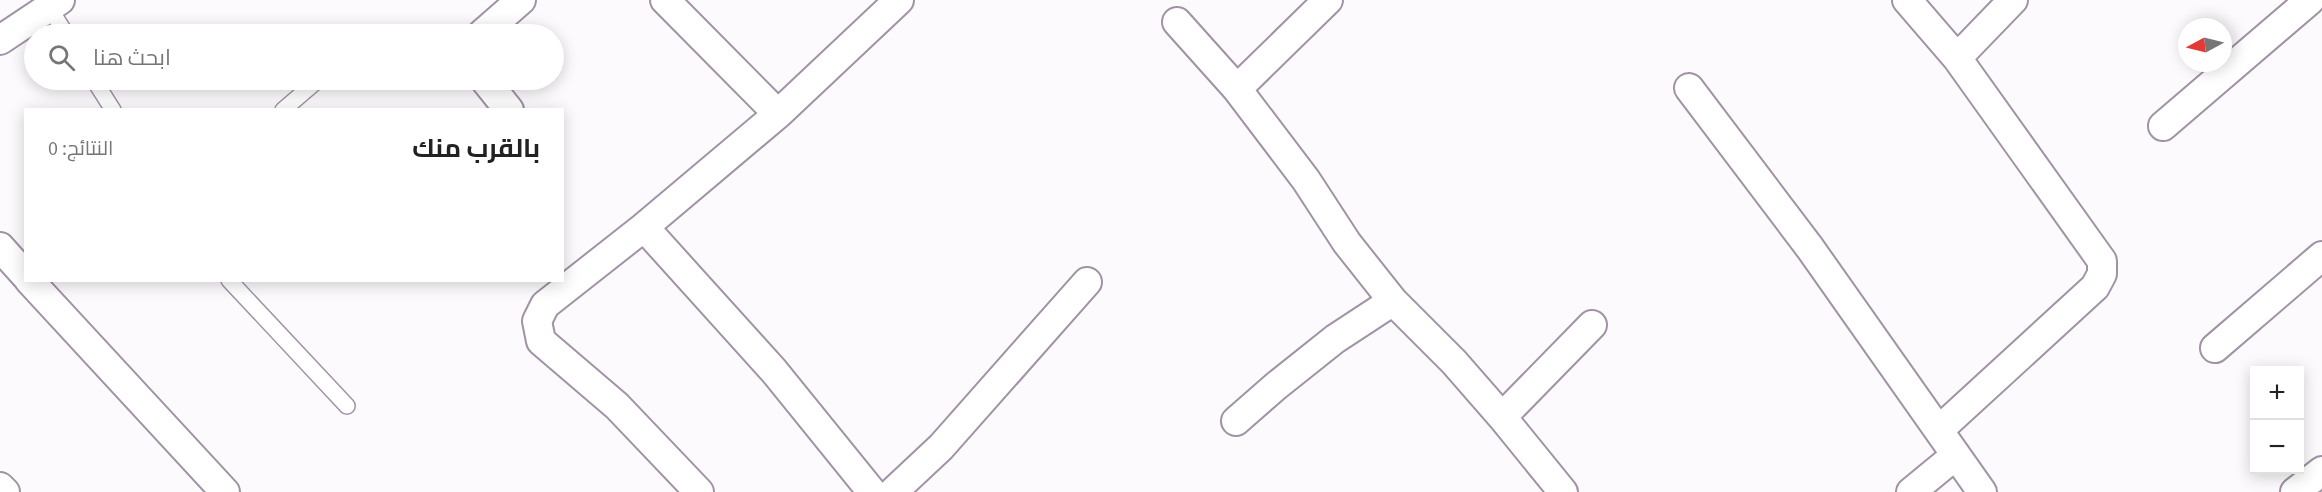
<!DOCTYPE html>
<html lang="ar">
<meta charset="utf-8">
<style>
body{margin:0;font-family:"Source Sans 3",Cairo,sans-serif;background:#f6f6f6;color:#222;direction:rtl}
.controls{position:absolute;right:18px;bottom:18px;display:grid;overflow:hidden;border-radius:0px;box-shadow:0 3px 15px #0003}
.controls button{width:54px;height:54px;display:grid;place-items:center;padding:0;border:0;border-bottom:2px solid #e0e0e0;background:#fff;color:#222;font:30px sans-serif}
.compass{position:absolute;left:2178px;top:18px;width:54px;height:54px;border-radius:50%;background:#fff;box-shadow:0 3px 15px #0003;rotate:263deg}
.list{margin:0;padding:0;list-style:none}
h2{display:flex;justify-content:space-between;align-items:center;height:78px;margin:0;padding:0 24px;font-size:26px}
h2 small{font-size:20px;font-weight:400;color:#767676}
.icon{flex:none;width:33px;height:33px;fill:none;stroke:currentColor;stroke-width:2;stroke-linecap:round;stroke-linejoin:round}
.map{position:relative;flex:none;width:2322px;height:492px;overflow:hidden;direction:ltr}
.search{position:absolute;background:#fff;box-shadow:0 3px 15px #0003;left:24px;top:24px;width:540px;height:66px;display:flex;align-items:center;gap:15px;box-sizing:border-box;padding:0 21px;border-radius:33px;color:#767676;font-size:22px}
.panel{position:absolute;background:#fff;box-shadow:0 3px 15px #0003;left:24px;top:108px;width:540px;height:174px;border-radius:0px;direction:rtl}
.map>svg:first-child{display:block}
.lines{fill:none;stroke-linecap:round;stroke-linejoin:round}
.lane-casing{stroke:#a192a5;stroke-width:18}
.street-casing{stroke:#a192a5;stroke-width:32}
.lane{stroke:#fff;stroke-width:15}
.street{stroke:#fff;stroke-width:28}
</style>
<div class="map">
<svg width="2322" height="492" viewBox="0 0 2322 492">
<rect width="100%" height="100%" fill="#fdfafe"/>
<g class="lines">
<g class="lane-casing">
<path id="lane" d="M 49,7 L 66,34
M 94,80 L 113,110
M 283,110 L 318,80
M 229,280 L 347,406"/>
</g>
<g class="street-casing">
<path id="street" d="M 665,0 L 778,114
M 1907,0 L 1957,58 L 2102,261 L 2102,274 L 2095,287 L 1939,430
M 1177,22 L 1237,89 L 1306,180 L 1347,243 L 1393,301 L 1454,362 L 1502,417 L 1563,492
M 482,34 L 521,0
M 0,40 L 60,0
M 1957,58 L 2013,0
M 485,80 L 509,110
M 1689,88 L 1810,248 L 1982,492
M 1237,89 L 1328,0
M 2163,126 L 2310,0
M 644,227 L 774,371 L 872,492
M 0,247 L 26,276
M 29,280 L 225,492
M 2215,348 L 2322,256
M 1502,417 L 1592,325
M 1236,421 L 1276,386 L 1335,339 L 1393,301
M 0,487 L 5,492
M 699,492 L 617,406 L 541,341 L 537,321 L 545,305 L 644,227 L 778,114 L 899,0
M 893,492 L 941,447 L 1087,282
M 1911,492 L 1956,455
M 2295,492 L 2322,471"/>
</g>
<use href="#lane" class="lane"/>
<use href="#street" class="street"/>
</g>
</svg>
<div class="controls">
<button>+</button>
<button>−</button>
</div>
<svg class="compass" viewBox="-18 -18 36 36"><path d="M0-13l5 13h-10z" fill="#e53935"/><path d="M0 13l5-13h-10z" fill="#767676"/></svg>
<div class="search"><svg class="icon" aria-label="search" viewBox="0 0 24 24"><circle cx="10" cy="10" r="6"/><path d="M15 15l6 6"/></svg>ابحث هنا</div>
<section class="panel">
<h2>بالقرب منك<small>النتائج: 0</small></h2>
<ul class="list">
</ul>
</section>
</div>
